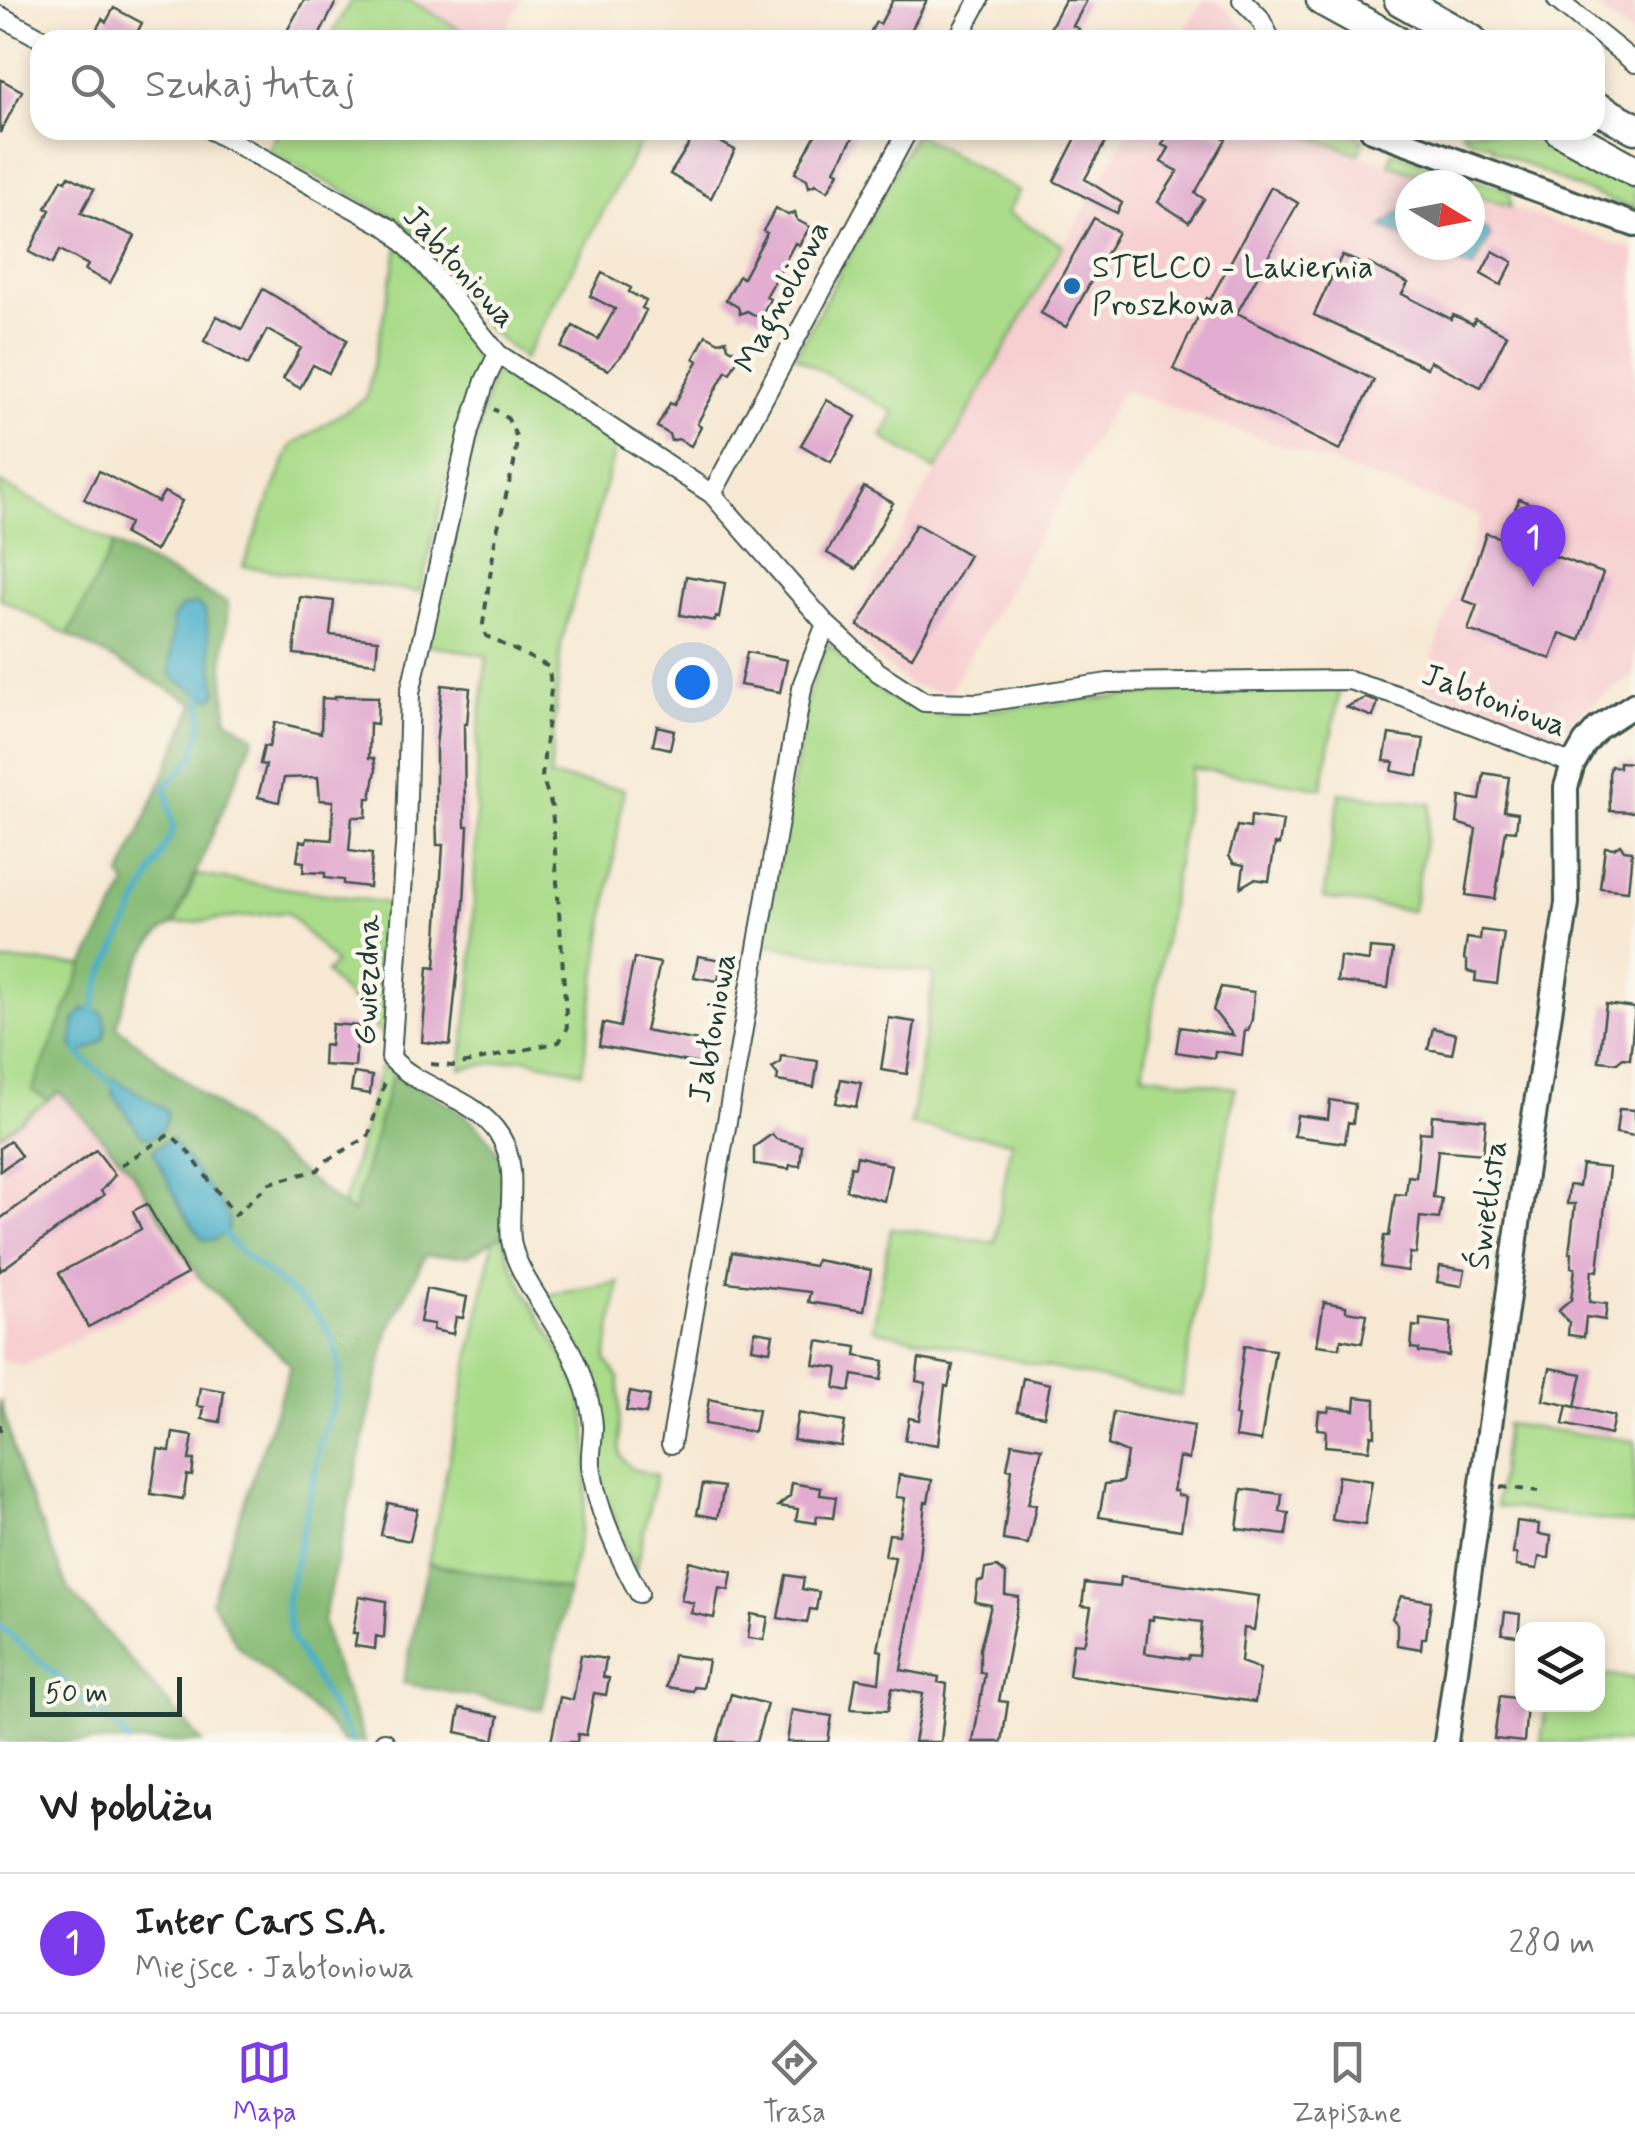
<!DOCTYPE html>
<html lang="pl">
<meta charset="utf-8">
<style>
body{margin:0;font-family:Mynerve,sans-serif;background:#f2f2f2;color:#222}
.controls{position:absolute;right:30px;bottom:30px;display:grid;overflow:hidden;border-radius:20px;box-shadow:0 5px 15px #0003}
.controls button{width:90px;height:90px;display:grid;place-items:center;padding:0;border:0;border-bottom:2px solid #e0e0e0;background:#fff;color:#222;font:50px sans-serif}
.compass{position:absolute;left:1395px;top:170px;width:90px;height:90px;border-radius:50%;background:#fff;box-shadow:0 5px 15px #0003;rotate:100deg}
.scale{position:absolute;left:30px;bottom:25px;width:152px;box-sizing:border-box;padding-left:10px;border:5px solid #1f3d34;border-top:0;font-size:28px;line-height:35px;white-space:nowrap;color:#1f3d34;-webkit-text-stroke:8px #fbf7ec;paint-order:stroke}
.you{position:absolute;left:692px;top:682px;width:35px;height:35px;margin:-25px;border:8px solid #fff;border-radius:50%;background:#1a73e8;box-shadow:0 0 0 15px #1a73e833}
.badge{display:grid;place-items:center;width:65px;height:65px;border-radius:50%;background:#7c3aed;color:#fff;font-size:32px;font-weight:700}
.pin{position:absolute;translate:-50% -82px;filter:drop-shadow(0 2px 5px #0008)}
.pin::after{content:'';position:absolute;top:52px;width:35px;height:30px;background:inherit;clip-path:polygon(0 0,100% 0,50% 100%)}
.list{margin:0;padding:0;list-style:none}
h2{display:flex;justify-content:space-between;align-items:center;height:130px;margin:0;padding:0 40px;font-size:42px}
h2 small{font-size:32px;font-weight:400;color:#767676}
.list li{display:grid;grid-template-columns:65px 1fr auto;gap:30px;align-items:center;box-sizing:border-box;height:140px;padding:0 40px;border-top:2px solid #e0e0e0}
.list b{display:block;font-size:38px;white-space:nowrap}
.list p{margin:0;font-size:32px;white-space:nowrap;color:#767676}
.list em{font-size:32px;font-style:normal;color:#767676}
.icon{flex:none;width:55px;height:55px;fill:none;stroke:currentColor;stroke-width:2;stroke-linecap:round;stroke-linejoin:round}
.map{position:relative;flex:none;width:1635px;height:1742px;overflow:hidden}
.search{position:absolute;background:#fff;box-shadow:0 5px 15px #0003;left:30px;right:30px;top:30px;height:110px;display:flex;align-items:center;gap:25px;box-sizing:border-box;padding:0 35px;border-radius:30px;color:#767676;font-size:38px}
.sheet{height:270px;background:#fff}
nav{display:flex;justify-content:space-around;align-items:center;box-sizing:border-box;height:140px;border-top:2px solid #e0e0e0;background:#fff;font-size:28px;color:#767676}
nav a{display:grid;justify-items:center;gap:5px}
nav .on{color:#7c3aed}
.map>svg:first-child{display:block}
.built{fill:#f7cfd1}
.green{fill:#aadc8a;stroke:#648c5f;stroke-width:2.5}
.forest{fill:#87bc76;stroke:#537c55;stroke-width:2.5}
.water{fill:#4bb0ca;stroke:#35767f;stroke-width:2.5}
.lines{fill:none;stroke-linecap:round;stroke-linejoin:round}
.stream{stroke:#4bb0ca;stroke-width:6}
.building{fill:#e2add0;fill-rule:evenodd}
.street-casing{stroke:#3f574c;stroke-width:22}
.secondary-casing{stroke:#3f574c;stroke-width:28}
.highway-casing{stroke:#3f574c;stroke-width:35}
.path{stroke:#3f574c;stroke-width:4;stroke-dasharray:8 8;stroke-linecap:butt}
.street{stroke:#fff;stroke-width:18}
.secondary{stroke:#fff;stroke-width:22}
.highway{stroke:#fff;stroke-width:30}
.poi-dot{fill:#1f6fb2;stroke:#fbf7ec;stroke-width:4}
.labels{text-anchor:middle;dominant-baseline:central;stroke-width:9;stroke-linejoin:round;paint-order:stroke}
.street-label{font-size:32px;fill:#1f3d34;stroke:#fbf7ec}
.poi-label{font-size:32px;fill:#1f3d34;stroke:#fbf7ec;text-anchor:start}
</style>
<div class="map">
<svg width="1635" height="1742" viewBox="0 0 1635 1742">
<rect width="100%" height="100%" fill="#fbf7ec"/>
<filter id="ink" filterUnits="userSpaceOnUse"><feTurbulence type="fractalNoise" baseFrequency=".01" numOctaves="2"/><feDisplacementMap in="SourceGraphic" scale="20" xChannelSelector="R" yChannelSelector="G"/><feConvolveMatrix kernelMatrix="1 2 1 2 8 2 1 2 1" color-interpolation-filters="sRGB"/></filter>
<filter id="wash" filterUnits="userSpaceOnUse"><feTurbulence type="fractalNoise" baseFrequency=".0048" numOctaves="4" result="noise"/><feDisplacementMap in="SourceGraphic" scale="40" xChannelSelector="R" yChannelSelector="G"/><feGaussianBlur stdDeviation="2.25" result="paint"/><feColorMatrix in="noise" values="0 0 0 0 0 0 0 0 0 0 0 0 0 0 0 0 0 1.4 0 .05"/><feComposite in="paint" operator="in"/></filter>
<g filter="url(#wash)">
<rect width="100%" height="100%" fill="#f7e9d4"/>
<path class="built" d="M 409,0 L 522,0 L 500,40 L 478,40 Z
M 1203,0 L 1215,0 L 1227,10 L 1248,31 L 1252,30 L 1254,40 L 1180,40 Z
M 1588,0 L 1635,0 L 1635,37 L 1605,15 Z
M 1129,130 L 1290,130 L 1448,185 L 1410,185 L 1410,245 L 1470,245 L 1470,193 L 1635,251 L 1635,675 L 1599,698 L 1554,737 L 1518,721 L 1422,687 L 1482,516 L 1123,390 L 948,693 L 908,684 L 876,657 L 848,627 Z
M 59,1092 L 130,1169 L 199,1277 L 23,1366 L 0,1360 L 0,1135 Z"/>
<path class="green" d="M 351,0 L 409,0 L 478,40 L 329,40 Z
M 279,130 L 647,130 L 524,359 L 487,328 L 403,222 L 268,151 Z
M 1290,130 L 1349,130 L 1364,140 L 1359,154 Z
M 1461,130 L 1530,130 L 1635,186 L 1635,209 L 1575,187 L 1492,149 L 1492,145 C 1480,141 1468,142 1461,130 Z
M 915,133 L 1019,192 L 1007,213 L 1063,245 L 936,470 L 882,437 L 895,413 L 795,356 Z
M 1392,152 L 1509,190 L 1511,207 L 1470,193 L 1470,185 L 1448,185 L 1389,164 Z
M 399,243 L 483,346 L 463,412 L 420,592 L 243,566 L 291,446 L 366,398 Z
M 498,354 L 619,435 L 561,644 L 550,777 L 624,789 L 582,1072 L 523,1058 L 461,1069 L 472,978 L 478,738 L 487,656 L 421,643 Z
M 0,483 L 114,544 L 68,635 L 0,598 Z
M 827,643 L 885,696 L 941,715 L 1202,688 L 1340,687 L 1322,788 L 1192,768 L 1143,1074 L 1235,1088 L 1181,1396 L 873,1329 L 891,1228 L 995,1243 L 1011,1141 L 911,1125 L 934,974 L 763,944 L 808,695 Z
M 1340,793 L 1431,804 L 1413,911 L 1323,898 Z
M 197,875 L 395,904 L 384,1037 L 326,973 L 335,963 L 287,912 L 174,924 Z
M 10,961 L 84,965 L 33,1090 L 48,1100 L 0,1135 L 0,962 Z
M 381,1066 L 392,1075 L 353,1215 L 343,1205 Z
M 503,1235 C 515,1285 544,1320 568,1365 C 604,1432 584,1520 568,1590 L 428,1563 L 494,1238 Z
M 619,1282 L 606,1360 L 619,1378 L 620,1455 L 631,1469 L 656,1475 L 635,1572 L 602,1489 L 596,1463 L 596,1402 L 544,1296 Z
M 1506,1424 L 1635,1441 L 1635,1524 L 1496,1506 Z
M 1598,1675 L 1635,1678 L 1635,1742 L 1541,1742 L 1546,1705 L 1598,1704 Z"/>
<path class="forest" d="M 114,544 L 228,603 L 223,665 L 227,719 L 254,737 L 174,924 C 142,938 126,994 116,1026 L 353,1214 L 392,1075 C 438,1097 492,1119 505,1173 C 510,1191 504,1216 503,1235 L 469,1255 L 425,1256 L 388,1331 L 323,1621 L 330,1652 L 365,1742 L 343,1742 L 325,1721 L 238,1646 L 211,1600 L 291,1365 L 199,1277 L 130,1169 L 60,1092 L 48,1100 L 32,1091 L 84,965 L 127,884 L 121,876 L 195,703 L 68,635 Z
M 0,1400 L 21,1476 L 68,1589 L 202,1742 L 0,1742 Z
M 428,1563 L 568,1590 L 542,1710 L 403,1683 Z"/>
<path class="water" d="M 1400,211 L 1410,212 L 1410,239 L 1382,227 Z
M 1470,224 L 1486,229 L 1490,236 L 1473,269 L 1418,245 L 1470,245 Z
M 196,604 L 205,611 L 217,692 L 215,697 L 210,698 L 176,680 L 170,672 L 173,618 L 182,607 Z
M 84,1009 L 102,1012 C 113,1036 101,1047 78,1053 L 72,1047 L 75,1020 Z
M 114,1078 L 167,1111 C 167,1125 163,1130 151,1138 L 142,1136 L 112,1092 Z
M 171,1138 L 229,1217 L 228,1230 L 216,1239 L 203,1240 L 183,1212 L 153,1150 Z"/>
<g class="lines">
<path class="stream" d="M 92,1015 L 100,981 L 173,830 L 166,786 L 193,757 L 202,723 L 202,689
M 81,1046 L 78,1053 L 119,1090
M 220,1228 C 253,1278 336,1301 339,1366 C 341,1405 318,1428 317,1464 L 286,1604 L 292,1639 L 352,1742
M 0,1626 L 68,1686 C 82,1711 116,1717 128,1742"/>
</g>
<g id="blocks">
<path class="building" d="M 304,0 L 337,0 L 317,40 L 282,40 Z
M 893,0 L 927,0 L 907,38 L 909,40 L 866,40 L 876,22 L 880,24 Z
M 1065,0 L 1087,0 L 1073,26 L 1079,29 L 1073,40 L 1044,40 Z
M 114,8 L 142,23 L 133,40 L 105,40 L 94,34 L 102,19 L 106,22 Z
M 0,79 L 22,91 L 0,133 Z
M 698,130 L 735,150 L 711,198 L 670,174 Z
M 818,130 L 857,130 L 835,170 L 839,172 L 828,191 L 816,184 L 809,187 L 807,179 L 795,173 Z
M 1080,130 L 1112,130 L 1085,179 L 1122,203 L 1117,213 L 1054,181 Z
M 1170,130 L 1210,130 L 1226,139 L 1195,193 L 1204,199 L 1189,222 L 1158,202 L 1178,171 L 1161,162 L 1169,148 L 1162,145 Z
M 69,176 L 94,189 L 81,213 L 135,236 L 110,283 L 85,270 L 88,265 L 60,250 L 52,264 L 29,252 L 50,210 L 46,208 L 62,179 L 66,181 Z
M 1271,187 L 1298,203 L 1237,313 L 1374,380 L 1340,450 L 1173,369 L 1207,298 L 1210,300 Z
M 776,208 L 788,215 L 795,212 L 797,220 L 810,227 L 799,245 L 795,243 L 766,297 L 770,299 L 760,318 L 747,311 L 740,314 L 738,307 L 726,300 L 739,276 L 743,278 L 767,233 L 763,231 Z
M 1094,218 L 1118,232 L 1066,327 L 1041,313 Z
M 1493,251 L 1513,262 L 1501,285 L 1481,274 Z
M 1342,255 L 1368,267 L 1369,264 L 1408,283 L 1402,294 L 1451,319 L 1453,315 L 1473,324 L 1475,319 L 1507,335 L 1481,387 L 1430,361 L 1427,368 L 1314,315 Z
M 602,273 L 631,288 L 629,292 L 646,301 L 642,308 L 646,310 L 628,348 L 608,370 L 561,348 L 573,326 L 598,339 L 615,309 L 590,296 Z
M 263,289 L 347,340 L 329,373 L 313,365 L 300,388 L 283,379 L 301,348 L 267,330 L 248,365 L 204,341 L 217,316 L 242,329 Z
M 706,335 L 719,342 L 726,340 L 728,347 L 740,354 L 730,373 L 726,371 L 697,424 L 701,427 L 691,446 L 678,439 L 671,441 L 669,434 L 657,427 L 670,403 L 674,405 L 698,361 L 694,358 Z
M 827,400 L 856,417 L 831,462 L 801,445 Z
M 99,471 L 158,502 L 164,492 L 182,501 L 155,551 L 124,534 L 129,523 L 84,499 Z
M 864,487 L 893,503 L 856,569 L 827,553 Z
M 1519,499 L 1536,506 L 1523,545 L 1603,573 L 1580,640 L 1560,633 L 1551,659 L 1468,630 L 1477,605 L 1463,600 L 1486,533 L 1504,539 Z
M 916,524 L 969,555 L 912,657 L 858,626 Z
M 686,576 L 725,583 L 719,618 L 716,617 L 715,621 L 680,615 Z
M 300,597 L 334,601 L 330,635 L 378,640 L 376,663 L 294,654 Z
M 747,652 L 787,660 L 780,692 L 740,685 Z
M 442,685 L 470,688 L 467,724 L 464,724 L 465,826 L 468,826 L 464,903 L 450,1045 L 422,1042 L 428,967 L 435,968 L 443,845 L 437,845 L 436,809 L 436,746 Z
M 335,696 L 378,697 L 377,724 L 370,723 L 369,758 L 374,758 L 376,770 L 371,798 L 367,798 L 366,817 L 352,817 L 349,851 L 372,854 L 369,887 L 343,884 L 343,880 L 325,878 L 325,873 L 303,872 L 304,862 L 297,861 L 300,841 L 306,842 L 307,838 L 332,840 L 333,801 L 320,800 L 318,777 L 284,778 L 279,802 L 258,797 L 266,765 L 260,764 L 264,746 L 269,747 L 275,722 L 321,733 L 322,698 L 335,699 Z
M 1365,698 L 1378,702 L 1373,717 L 1346,707 Z
M 657,726 L 674,730 L 670,749 L 653,745 Z
M 1389,734 L 1424,739 L 1418,776 L 1392,771 L 1394,762 L 1384,761 Z
M 1619,762 L 1635,763 L 1635,812 L 1610,811 L 1609,774 L 1611,766 L 1619,767 Z
M 1484,773 L 1509,777 L 1504,811 L 1518,813 L 1516,831 L 1506,830 L 1495,899 L 1466,895 L 1476,829 L 1457,823 L 1460,797 L 1480,800 Z
M 1251,816 L 1283,821 L 1279,845 L 1275,844 L 1269,881 L 1254,879 L 1241,887 L 1244,865 L 1234,863 L 1229,856 L 1237,826 L 1250,828 Z
M 1620,844 L 1624,850 L 1632,851 L 1628,891 L 1600,888 L 1605,847 L 1614,848 Z
M 1481,930 L 1504,933 L 1497,984 L 1475,981 L 1476,973 L 1467,971 L 1467,961 L 1464,959 L 1467,938 L 1480,940 Z
M 1370,948 L 1393,950 L 1388,988 L 1337,982 L 1340,957 L 1369,961 Z
M 698,956 L 722,960 L 718,981 L 694,977 Z
M 634,958 L 660,963 L 645,1031 L 709,1043 L 705,1065 L 599,1046 L 603,1023 L 620,1027 Z
M 1221,987 L 1254,992 L 1252,1019 L 1248,1031 L 1245,1030 L 1242,1055 L 1215,1051 L 1214,1058 L 1176,1052 L 1180,1027 L 1233,1035 L 1213,1010 Z
M 1606,1004 L 1635,1008 L 1630,1059 L 1623,1058 L 1617,1063 L 1599,1061 Z
M 889,1018 L 915,1022 L 907,1074 L 881,1070 Z
M 332,1024 L 358,1026 L 355,1067 L 323,1065 L 324,1045 L 330,1046 Z
M 1433,1028 L 1456,1034 L 1452,1054 L 1428,1049 Z
M 781,1056 L 818,1061 L 814,1087 L 777,1081 L 778,1075 L 772,1068 L 780,1063 Z
M 354,1073 L 372,1076 L 370,1094 L 351,1091 Z
M 841,1079 L 861,1083 L 856,1107 L 836,1103 Z
M 1330,1100 L 1355,1104 L 1353,1123 L 1348,1122 L 1345,1143 L 1294,1136 L 1297,1115 L 1328,1119 Z
M 1619,1109 L 1635,1110 L 1635,1136 L 1616,1133 Z
M 1432,1115 L 1486,1120 L 1483,1154 L 1438,1150 L 1433,1197 L 1442,1199 L 1439,1219 L 1420,1217 L 1416,1254 L 1410,1253 L 1408,1271 L 1380,1267 L 1384,1236 L 1389,1236 L 1395,1194 L 1406,1195 L 1408,1176 L 1416,1177 L 1420,1132 L 1431,1133 Z
M 772,1134 L 776,1139 L 802,1146 L 800,1166 L 790,1165 L 789,1169 L 754,1164 L 754,1147 Z
M 10,1141 L 21,1156 L 0,1171 L 0,1148 Z
M 96,1150 L 115,1175 L 101,1191 L 104,1195 L 0,1271 L 0,1219 Z
M 857,1156 L 891,1165 L 884,1201 L 846,1190 L 851,1166 L 855,1167 Z
M 1582,1165 L 1609,1168 L 1598,1271 L 1592,1270 L 1589,1302 L 1607,1304 L 1605,1320 L 1586,1317 L 1584,1337 L 1568,1335 L 1569,1323 L 1558,1311 L 1571,1300 L 1575,1268 L 1571,1267 L 1572,1253 L 1569,1253 L 1575,1204 L 1567,1204 L 1569,1185 L 1579,1186 Z
M 147,1204 L 187,1274 L 88,1327 L 59,1273 L 141,1229 L 133,1211 Z
M 732,1252 L 814,1266 L 816,1260 L 871,1270 L 864,1311 L 808,1302 L 810,1292 L 727,1282 Z
M 1440,1266 L 1465,1270 L 1462,1286 L 1437,1282 Z
M 426,1289 L 467,1297 L 463,1318 L 456,1317 L 453,1334 L 433,1330 L 434,1324 L 420,1322 Z
M 1324,1302 L 1346,1306 L 1346,1311 L 1367,1314 L 1362,1343 L 1341,1339 L 1340,1348 L 1317,1345 Z
M 1420,1319 L 1451,1323 L 1449,1356 L 1419,1352 L 1419,1349 L 1411,1348 L 1413,1326 L 1420,1327 Z
M 755,1331 L 773,1334 L 770,1351 L 752,1348 Z
M 818,1341 L 857,1347 L 856,1356 L 884,1361 L 881,1380 L 853,1375 L 850,1391 L 835,1388 L 838,1368 L 814,1365 Z
M 1244,1346 L 1275,1350 L 1261,1441 L 1235,1437 L 1238,1417 L 1235,1416 Z
M 919,1359 L 953,1365 L 948,1387 L 945,1386 L 938,1445 L 905,1440 L 909,1418 L 919,1420 L 926,1383 L 916,1381 Z
M 1550,1368 L 1582,1374 L 1575,1407 L 1543,1400 Z
M 1023,1378 L 1050,1384 L 1044,1416 L 1017,1411 Z
M 200,1387 L 224,1391 L 220,1422 L 202,1419 L 204,1407 L 197,1406 Z
M 630,1392 L 650,1396 L 646,1414 L 626,1411 Z
M 1356,1397 L 1375,1399 L 1375,1436 L 1371,1435 L 1369,1450 L 1325,1446 L 1326,1430 L 1317,1429 L 1319,1411 L 1328,1412 L 1329,1407 L 1355,1410 Z
M 709,1399 L 758,1410 L 754,1432 L 705,1424 Z
M 1567,1405 L 1614,1416 L 1610,1435 L 1563,1424 Z
M 1113,1412 L 1194,1426 L 1189,1459 L 1179,1457 L 1173,1491 L 1177,1491 L 1177,1495 L 1186,1497 L 1181,1530 L 1099,1517 L 1105,1484 L 1122,1482 L 1127,1453 L 1108,1445 Z
M 798,1413 L 845,1422 L 841,1446 L 793,1440 Z
M 173,1433 L 193,1436 L 189,1460 L 194,1460 L 192,1476 L 187,1475 L 183,1499 L 151,1494 L 158,1449 L 170,1451 Z
M 1012,1443 L 1042,1448 L 1028,1504 L 1036,1505 L 1028,1544 L 1003,1540 L 1012,1469 L 1007,1468 Z
M 899,1475 L 932,1480 L 928,1502 L 925,1502 L 916,1584 L 901,1670 L 939,1677 L 938,1682 L 947,1684 L 941,1742 L 914,1742 L 923,1694 L 892,1688 L 888,1711 L 851,1709 L 856,1678 L 879,1682 L 882,1651 L 878,1650 L 895,1557 L 885,1556 L 889,1534 L 899,1535 L 905,1498 L 896,1497 Z
M 1338,1476 L 1372,1481 L 1365,1525 L 1332,1520 Z
M 792,1483 L 821,1488 L 820,1495 L 836,1497 L 833,1518 L 817,1516 L 816,1523 L 796,1520 L 798,1509 L 778,1506 L 790,1496 Z
M 703,1484 L 724,1487 L 718,1518 L 697,1514 Z
M 1242,1489 L 1282,1494 L 1280,1512 L 1289,1513 L 1286,1535 L 1237,1529 Z
M 388,1503 L 417,1509 L 410,1541 L 381,1535 Z
M 1517,1521 L 1539,1524 L 1538,1534 L 1551,1536 L 1549,1558 L 1539,1557 L 1537,1569 L 1516,1566 L 1517,1554 L 1513,1554 Z
M 689,1561 L 732,1572 L 729,1590 L 719,1588 L 714,1618 L 691,1613 L 694,1603 L 681,1600 Z
M 997,1567 L 1006,1574 L 1005,1595 L 1019,1597 L 999,1701 L 1008,1702 L 1002,1742 L 973,1742 L 985,1673 L 980,1672 L 980,1649 L 991,1605 L 975,1602 L 978,1581 L 983,1581 L 985,1569 Z
M 786,1575 L 804,1578 L 802,1589 L 819,1592 L 816,1610 L 810,1609 L 807,1623 L 778,1618 Z
M 1120,1577 L 1259,1596 L 1254,1630 L 1244,1628 L 1241,1662 L 1260,1669 L 1255,1702 L 1069,1676 L 1073,1643 L 1083,1644 L 1085,1641 L 1091,1607 L 1082,1606 L 1085,1583 L 1119,1587 ZM 1153,1616 L 1202,1622 L 1199,1656 L 1189,1655 L 1188,1659 L 1145,1653 L 1149,1619 L 1153,1620 Z
M 359,1596 L 386,1601 L 384,1638 L 376,1636 L 375,1649 L 355,1646 L 357,1633 L 353,1633 Z
M 1401,1596 L 1431,1601 L 1426,1638 L 1422,1638 L 1421,1649 L 1397,1645 L 1397,1624 L 1392,1618 Z
M 1505,1612 L 1520,1614 L 1518,1636 L 1502,1634 Z
M 751,1614 L 768,1617 L 764,1640 L 748,1638 Z
M 581,1655 L 606,1659 L 603,1677 L 609,1678 L 606,1695 L 594,1693 L 586,1735 L 578,1734 L 577,1742 L 551,1742 L 560,1697 L 573,1700 Z
M 673,1655 L 708,1660 L 703,1688 L 694,1687 L 693,1691 L 667,1687 Z
M 731,1694 L 767,1704 L 756,1742 L 717,1742 Z
M 1500,1696 L 1522,1699 L 1522,1704 L 1527,1704 L 1524,1742 L 1494,1739 Z
M 460,1708 L 499,1716 L 494,1740 L 456,1732 Z
M 792,1710 L 832,1716 L 828,1742 L 787,1742 Z"/>
</g>
</g>
<g filter="url(#ink)">
<use href="#blocks" fill-opacity="0" stroke="#3f574c" stroke-width="2.5"/>
<g class="lines">
<g class="street-casing">
<path id="street" d="M 1242,0 L 1259,17 L 1271,40
M 1557,0 L 1635,63
M 0,16 L 44,40
M 957,40 L 979,0
M 211,130 L 391,229 L 426,266 L 498,354 L 712,494 L 826,624 L 878,672 L 924,702 L 978,703 L 1108,683 L 1349,680 L 1403,697 L 1573,764
M 498,354 L 485,381 L 469,431 L 410,693 L 406,831 L 391,1058 C 422,1092 474,1095 500,1136 C 520,1168 507,1206 511,1240 C 515,1273 557,1323 572,1354 C 582,1375 592,1405 593,1427 C 593,1440 590,1452 591,1465 C 596,1508 618,1555 639,1593
M 712,494 L 908,130
M 671,1444 L 803,683 L 826,624
M 384,1742 L 385,1742"/>
</g>
<g class="secondary-casing">
<path id="secondary" d="M 1372,130 L 1635,225
M 1446,1742 L 1524,1181 L 1567,903 L 1566,787 L 1573,764 L 1585,743 L 1598,728 L 1635,704"/>
</g>
<g class="highway-casing">
<path id="highway" d="M 1322,0 L 1395,40
M 1400,0 L 1471,40
M 1595,107 L 1635,128
M 1560,130 L 1635,171"/>
</g>
<path class="path" d="M 431,1064 L 452,1066 L 559,1042 L 567,1029 L 552,807 L 542,777 L 551,689 L 549,667 L 486,636 L 483,624 L 496,535 L 514,464 L 517,438 L 508,419 L 494,409
M 121,1165 L 170,1134 L 186,1149 L 235,1215 L 270,1183 L 318,1170 L 324,1162 L 368,1137 L 386,1079
M 0,1424 L 0,1434
M 1500,1487 L 1539,1491"/>
<use href="#street" class="street"/>
<use href="#secondary" class="secondary"/>
<use href="#highway" class="highway"/>
</g>
</g>
<circle class="poi-dot" cx="1072" cy="286" r="10"/>
<g class="labels">
<g class="street-label">
<text transform="translate(459 267) rotate(48)">Jabłoniowa</text>
<text transform="translate(783 297) rotate(-62)">Magnoliowa</text>
<text transform="translate(1494 701) rotate(21)">Jabłoniowa</text>
<text transform="translate(368 980) rotate(-88)">Gwiezdna</text>
<text transform="translate(713 1028) rotate(-80)">Jabłoniowa</text>
<text transform="translate(1488 1205) rotate(-82)">Świetlista</text>
</g>
<g class="poi-label">
<text x="1092" y="268">STELCO - Lakiernia<tspan x="1092" dy="37">Proszkowa</tspan></text>
</g>
</g>
</svg>
<div class="controls">
<button><svg class="icon" aria-label="layers" viewBox="0 0 24 24"><path d="M12 4l9 5-9 5-9-5zM3 14l9 5 9-5"/></svg></button>
</div>
<svg class="compass" viewBox="-18 -18 36 36"><path d="M0-13l5 13h-10z" fill="#e53935"/><path d="M0 13l5-13h-10z" fill="#767676"/></svg>
<div class="scale">50 m</div>
<div class="you"></div>
<div class="pin badge" style="left:1533px;top:587px">1</div>
<div class="search"><svg class="icon" aria-label="search" viewBox="0 0 24 24"><circle cx="10" cy="10" r="6"/><path d="M15 15l6 6"/></svg>Szukaj tutaj</div>
</div>
<section class="sheet">
<h2>W pobliżu<small></small></h2>
<ul class="list">
<li><span class="badge">1</span><div><b>Inter Cars S.A.</b><p>Miejsce · Jabłoniowa</p></div><em>280 m</em></li>
</ul>
</section>
<nav>
<a class="on"><svg class="icon" aria-label="map" viewBox="0 0 24 24"><path d="M3 6l6-2 6 2 6-2v14l-6 2-6-2-6 2zM9 4v14M15 6v14"/></svg>Mapa</a>
<a><svg class="icon" aria-label="directions" viewBox="0 0 24 24"><path d="M12 3l9 9-9 9-9-9zM9 14v-3h6M13 9l2 2-2 2"/></svg>Trasa</a>
<a><svg class="icon" aria-label="saved" viewBox="0 0 24 24"><path d="M7 4h10v16l-5-4-5 4z"/></svg>Zapisane</a>
</nav>
